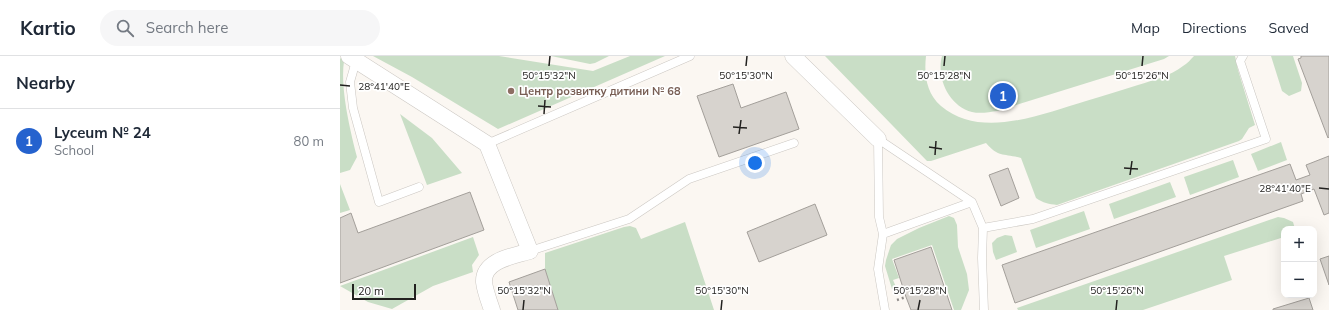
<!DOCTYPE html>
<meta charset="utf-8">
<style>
body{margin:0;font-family:Mulish,sans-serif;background:#f6f6f7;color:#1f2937}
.controls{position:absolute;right:12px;bottom:12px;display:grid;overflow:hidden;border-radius:8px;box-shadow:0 4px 16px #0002}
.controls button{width:36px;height:36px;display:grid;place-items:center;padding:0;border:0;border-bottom:1px solid #e0e1e3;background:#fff;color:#1f2937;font:20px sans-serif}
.scale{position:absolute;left:12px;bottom:10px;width:64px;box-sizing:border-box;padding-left:4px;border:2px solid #22211f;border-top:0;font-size:11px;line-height:14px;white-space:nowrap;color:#22211f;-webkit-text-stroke:3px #fff;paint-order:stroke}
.you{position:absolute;left:415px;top:107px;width:14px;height:14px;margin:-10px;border:3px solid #fff;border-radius:50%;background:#1a73e8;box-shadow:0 0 0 6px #1a73e833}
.badge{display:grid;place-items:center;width:26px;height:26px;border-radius:50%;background:#2562ce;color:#fff;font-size:13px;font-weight:700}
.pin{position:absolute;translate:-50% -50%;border:2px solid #fff;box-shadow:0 1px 4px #0006}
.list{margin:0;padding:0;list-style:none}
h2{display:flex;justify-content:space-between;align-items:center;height:52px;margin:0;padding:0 16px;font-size:17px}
h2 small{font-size:13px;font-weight:400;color:#747a83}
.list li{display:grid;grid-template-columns:26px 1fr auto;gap:12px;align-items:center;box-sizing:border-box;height:64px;padding:0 16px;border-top:1px solid #e0e1e3}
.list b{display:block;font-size:15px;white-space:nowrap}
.list p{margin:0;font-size:13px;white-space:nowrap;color:#747a83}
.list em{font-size:13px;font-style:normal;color:#747a83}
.icon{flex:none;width:22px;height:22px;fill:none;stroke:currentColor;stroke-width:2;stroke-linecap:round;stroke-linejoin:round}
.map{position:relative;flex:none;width:989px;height:254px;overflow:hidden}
header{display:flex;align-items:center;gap:24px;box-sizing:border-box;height:56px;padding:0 20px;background:#fff;border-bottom:1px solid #e0e1e3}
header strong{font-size:19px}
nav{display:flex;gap:22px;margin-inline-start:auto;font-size:14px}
.search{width:280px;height:36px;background:#f6f6f7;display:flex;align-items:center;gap:10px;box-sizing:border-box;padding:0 14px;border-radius:22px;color:#747a83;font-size:15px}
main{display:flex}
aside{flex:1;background:#fff}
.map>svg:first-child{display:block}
.green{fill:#c9dec6}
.building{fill:#d7d3ce;stroke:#a39f9a}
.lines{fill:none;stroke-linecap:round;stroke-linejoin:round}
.service-casing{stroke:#cbc7c2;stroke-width:9}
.minor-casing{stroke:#cbc7c2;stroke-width:17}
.path{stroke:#8d8a87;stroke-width:2.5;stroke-dasharray:2 3;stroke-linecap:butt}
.service{stroke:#fff;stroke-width:8}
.minor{stroke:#fff;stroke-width:16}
.ticks{fill:none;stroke:#22211f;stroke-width:1.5}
.education-dot{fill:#8d6e63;stroke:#fff;stroke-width:1.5}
.labels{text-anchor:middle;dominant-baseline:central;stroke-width:3.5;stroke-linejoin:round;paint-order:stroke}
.education-label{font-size:11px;font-weight:bold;fill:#785e54;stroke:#fff;text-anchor:start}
.ticks-label{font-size:10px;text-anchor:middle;fill:#22211f;stroke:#fff;stroke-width:3.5;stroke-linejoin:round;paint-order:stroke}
</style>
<header>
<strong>Kartio</strong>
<div class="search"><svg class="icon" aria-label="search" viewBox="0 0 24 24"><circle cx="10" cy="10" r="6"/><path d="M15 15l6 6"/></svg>Search here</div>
<nav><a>Map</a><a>Directions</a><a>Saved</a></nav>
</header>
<main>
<aside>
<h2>Nearby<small></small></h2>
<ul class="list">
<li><span class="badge">1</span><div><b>Lyceum № 24</b><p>School</p></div><em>80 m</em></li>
</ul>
</aside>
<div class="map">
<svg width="989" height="254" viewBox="0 0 989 254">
<rect width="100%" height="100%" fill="#fbf7f2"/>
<path class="green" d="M 33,0 L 159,0 L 253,15 L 290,0 L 325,0 L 158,73 L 72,21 Z
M 211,0 L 269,0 L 255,7 L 250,8 Z
M 485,0 L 586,0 C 584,18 586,37 601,50 C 641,84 702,58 746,45 C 764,40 781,34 798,29 C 814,24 830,20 843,10 C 847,8 851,3 854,0 L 895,0 L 898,14 L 915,69 L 909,72 L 902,83 L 899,85 L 717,149 C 709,148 703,147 696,142 L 681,102 C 663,97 659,102 646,87 L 591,105 L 587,105 Z
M 602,0 L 829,0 L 824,3 L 657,55 C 650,56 640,58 632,56 C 609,50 596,22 602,0 Z
M 931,0 L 953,0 L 962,27 L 961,35 L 949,40 L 942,35 Z
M 0,2 L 4,5 C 0,32 10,74 17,101 L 10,114 L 0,117 Z
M 60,58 L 92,82 L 122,117 L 87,129 Z
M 941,86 L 947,104 L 918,115 L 911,98 Z
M 893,104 L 899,121 L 850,139 L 844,121 Z
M 830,126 L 836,141 L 774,163 L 769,148 Z
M 0,128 L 10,154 L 0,157 Z
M 744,155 L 750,173 L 696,192 L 690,174 Z
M 609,160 L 614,162 L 617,169 L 618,191 L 627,218 L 629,234 L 621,254 L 614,254 L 592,189 L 552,203 L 559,222 L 553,224 L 556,231 L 552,233 L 545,210 L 546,204 L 551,189 L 557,183 L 579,172 Z
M 938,161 L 944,162 L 953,166 L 955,173 L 944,173 L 944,181 L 884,200 L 892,224 L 803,254 L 678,254 L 677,252 Z
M 345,166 L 374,254 L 218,254 L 205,213 L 205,197 L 284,171 L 290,170 L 296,172 L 301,183 Z
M 665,179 L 672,180 L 677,196 L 656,204 L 653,196 L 652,187 L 657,182 Z
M 133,181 L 139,199 L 132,209 L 133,216 L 93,230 L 52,253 L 28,246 L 0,230 Z"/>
<path class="building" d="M 961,0 L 989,0 L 989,81 L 988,82 L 958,3 L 961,2 Z
M 393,28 L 401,52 L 446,36 L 459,73 L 379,101 L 357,40 Z
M 989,100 L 989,157 L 984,159 L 974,133 L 961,138 L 963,145 L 675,247 L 662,209 L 950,108 L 956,124 L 970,119 L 966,109 Z
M 668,112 L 679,142 L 661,150 L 649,119 Z
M 130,136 L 144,174 L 0,227 L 0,162 L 11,157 L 18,177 Z
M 475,148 L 487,179 L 419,206 L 407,176 Z
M 591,191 L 612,254 L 571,254 L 566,241 L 554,204 Z
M 989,200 L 989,229 L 980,203 Z
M 205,213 L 218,254 L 178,254 L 169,226 Z
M 969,242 L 973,254 L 933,254 L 933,253 Z"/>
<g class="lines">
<g class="service-casing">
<path id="service" d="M 16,5 L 10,26 L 13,52 L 39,146 L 79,131
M 538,83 L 632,146 L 643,172 L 642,202 L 644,254
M 538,83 L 539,161 L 543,178 L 538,213 L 545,254
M 147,88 L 350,0
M 643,172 L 693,163 L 926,83 L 900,5 L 903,0
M 543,178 L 632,146
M 190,195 L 289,163 L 349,123 L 454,87"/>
</g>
<g class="minor-casing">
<path id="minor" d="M 9,0 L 147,88 L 190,195 C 174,200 143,204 144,226 C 145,235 149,245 152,254
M 453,0 L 538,83"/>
</g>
<path class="path" d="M 557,244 L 566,241"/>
<use href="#service" class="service"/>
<use href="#minor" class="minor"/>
</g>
<path class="ticks" d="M 209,10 L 210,0M 406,10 L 407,0M 604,10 L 605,0M 802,10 L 803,0M 0,29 L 10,30M 198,50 L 211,51M 204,58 L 205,44M 393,71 L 407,72M 399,78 L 401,64M 589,91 L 602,93M 595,99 L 596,85M 784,112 L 798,113M 790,119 L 792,105M 979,132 L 989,133M 183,254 L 184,244M 381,254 L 382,244M 578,254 L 580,244M 776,254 L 777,244"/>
<circle class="education-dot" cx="171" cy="35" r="4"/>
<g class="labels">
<g class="education-label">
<text x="179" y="35">Центр розвитку дитини № 68</text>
</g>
</g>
<g class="ticks-label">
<text x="209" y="23">50°15'32"N</text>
<text x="406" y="23">50°15'30"N</text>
<text x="604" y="23">50°15'28"N</text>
<text x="802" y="23">50°15'26"N</text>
<text x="44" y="34">28°41'40"E</text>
<text x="945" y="136">28°41'40"E</text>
<text x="184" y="238">50°15'32"N</text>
<text x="382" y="238">50°15'30"N</text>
<text x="580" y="238">50°15'28"N</text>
<text x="777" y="238">50°15'26"N</text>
</g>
</svg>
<div class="controls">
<button>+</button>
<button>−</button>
</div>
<div class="scale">20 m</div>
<div class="you"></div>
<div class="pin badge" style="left:663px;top:40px">1</div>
</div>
</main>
